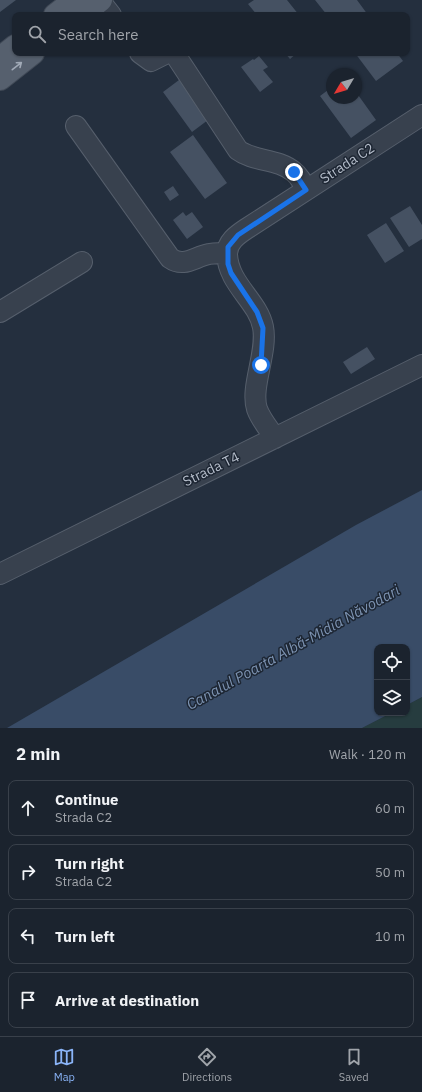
<!DOCTYPE html>
<meta charset="utf-8">
<style>
body{margin:0;font-family:"IBM Plex Sans",sans-serif;background:#242b36;color:#f1f3f6}
.controls{position:absolute;right:12px;bottom:12px;display:grid;overflow:hidden;border-radius:8px;box-shadow:0 1px 3px #0004}
.controls button{width:36px;height:36px;display:grid;place-items:center;padding:0;border:0;border-bottom:1px solid #39404a;background:#1b232e;color:#f1f3f6;font:20px sans-serif}
.compass{position:absolute;left:326px;top:68px;width:36px;height:36px;border-radius:50%;background:#1b232e;box-shadow:0 1px 3px #0004;rotate:232deg}
.stop{position:absolute;width:12px;height:12px;margin:-9px;border:3px solid #1a73e8;border-radius:50%;background:#fff}
.stop.end{background:#1a73e8;border-color:#fff;box-shadow:0 1px 4px #0008}
.list{margin:0;padding:0;list-style:none}
h2{display:flex;justify-content:space-between;align-items:center;height:52px;margin:0;padding:0 16px;font-size:17px}
h2 small{font-size:13px;font-weight:400;color:#a0a4aa}
.list li{display:grid;grid-template-columns:26px 1fr auto;gap:12px;align-items:center;box-sizing:border-box;height:56px;margin:0 8px 8px;padding:0 8px;border:1px solid #39404a;border-radius:8px}
.list b{display:block;font-size:15px;white-space:nowrap}
.list p{margin:0;font-size:13px;white-space:nowrap;color:#a0a4aa}
.list em{font-size:13px;font-style:normal;color:#a0a4aa}
.icon{flex:none;width:22px;height:22px;fill:none;stroke:currentColor;stroke-width:2;stroke-linecap:round;stroke-linejoin:round}
.map{position:relative;flex:none;width:422px;height:728px;overflow:hidden}
.search{position:absolute;background:#1b232e;box-shadow:0 1px 3px #0004;left:12px;right:12px;top:12px;height:44px;display:flex;align-items:center;gap:10px;box-sizing:border-box;padding:0 14px;border-radius:8px;color:#a0a4aa;font-size:15px}
.sheet{height:308px;background:#1b232e}
nav{display:flex;justify-content:space-around;align-items:center;box-sizing:border-box;height:56px;border-top:1px solid #39404a;background:#1b232e;font-size:11px;color:#a0a4aa}
nav a{display:grid;justify-items:center;gap:2px}
nav .on{color:#8ab4f8}
.map>svg:first-child{display:block}
.green{fill:#263c3f}
.water{fill:#394c67}
.building{fill:#455162}
.lines{fill:none;stroke-linecap:round;stroke-linejoin:round}
.minor-casing{stroke:#565f6c;stroke-width:22}
.major-casing{stroke:#414a57;stroke-width:24}
.minor{stroke:#38414e;stroke-width:20}
.major{stroke:#56606e;stroke-width:22}
.oneway{stroke:#a1aab7}
.route{stroke:#1a73e8;stroke-width:5}
.labels{text-anchor:middle;dominant-baseline:central;stroke-width:3;stroke-linejoin:round;paint-order:stroke}
.street-label{font-size:14px;fill:#b4bcc9;stroke:#1d2633}
.water-label{font-size:15px;font-style:italic;fill:#7c92b1;stroke:#1d2633}
</style>
<div class="map">
<svg width="422" height="728" viewBox="0 0 422 728">
<rect width="100%" height="100%" fill="#242f3e"/>
<path class="green" d="M 422,697 L 422,728 L 362,728 L 391,713 L 407,713 L 407,705 Z"/>
<path class="water" d="M 422,490 L 422,697 L 407,705 L 407,647 L 377,647 L 377,713 L 391,713 L 362,728 L 7,728 L 356,525 Z"/>
<path class="building" d="M 0,0 L 16,0 L 0,12 Z
M 254,0 L 287,0 L 299,15 L 257,15 L 248,4 Z
M 315,0 L 357,0 L 368,15 L 327,15 Z
M 285,53 L 297,53 L 290,59 Z
M 355,53 L 397,53 L 403,61 L 376,81 Z
M 259,56 L 268,67 L 263,70 L 273,82 L 260,92 L 241,67 L 253,59 L 254,60 Z
M 179,80 L 208,120 L 192,132 L 163,92 Z
M 332,87 L 332,98 L 356,98 L 356,92 L 376,120 L 351,138 L 320,96 Z
M 193,135 L 227,183 L 205,199 L 170,152 Z
M 173,186 L 179,195 L 170,201 L 164,192 Z
M 410,206 L 422,225 L 422,239 L 409,247 L 390,218 Z
M 183,212 L 186,216 L 192,212 L 203,227 L 187,239 L 173,220 Z
M 386,223 L 404,251 L 385,263 L 367,235 Z
M 367,347 L 375,359 L 351,374 L 343,362 Z"/>
<g class="lines">
<g class="minor-casing">
<path id="minor" d="M 100,1 L 111,15
M 140,53 L 151,61 L 167,53
M 174,53 L 238,150 C 254,162 278,158 294,172 C 299,176 303,183 306,190
M 76,126 L 170,258 C 184,268 194,257 209,254 C 215,253 221,253 227,254
M 0,312 L 82,262
M 275,438 C 269,429 261,420 257,409 C 250,387 268,352 263,327 C 258,301 228,284 227,254 C 227,242 237,235 246,229 L 422,115
M 0,574 L 422,365"/>
</g>
<g class="major-casing">
<path id="major" d="M 55,15 L 74,0
M 82,15 L 101,0
M 0,58 L 15,46
M 0,79 L 33,53"/>
</g>
<use href="#minor" class="minor"/>
<use href="#major" class="major"/>
</g>
<defs><path id="oneway-shaft" d="M-6 0H5M1.5-3L5.5 0L1.5 3" fill="none" stroke-width="1.6" stroke-linecap="round" stroke-linejoin="round"/></defs>
<use class="oneway" href="#oneway-shaft" transform="translate(17 66) rotate(-38)"/>
<g class="lines">
<path class="route" d="M 261,365 L 263,328 L 257,312 L 231,273 L 228,264 L 228,247 L 238,235 L 306,190 L 294,172"/>
</g>
<g class="labels">
<g class="street-label">
<text transform="translate(347 163) rotate(-33)">Strada C2</text>
<text transform="translate(211 469) rotate(-26)">Strada T4</text>
</g>
<g class="water-label">
<text transform="translate(293 647) rotate(-29)">Canalul Poarta Albă-Midia Năvodari</text>
</g>
</g>
</svg>
<div class="controls">
<button><svg class="icon" aria-label="locate" viewBox="0 0 24 24"><circle cx="12" cy="12" r="6"/><path d="M12 2v4M12 18v4M2 12h4M18 12h4"/></svg></button>
<button><svg class="icon" aria-label="layers" viewBox="0 0 24 24"><path d="M12 4l9 5-9 5-9-5zM3 14l9 5 9-5"/></svg></button>
</div>
<svg class="compass" viewBox="-18 -18 36 36"><path d="M0-13l5 13h-10z" fill="#e53935"/><path d="M0 13l5-13h-10z" fill="#a0a4aa"/></svg>
<div class="stop" style="left:261px;top:365px"></div>
<div class="stop end" style="left:294px;top:172px"></div>
<div class="search"><svg class="icon" aria-label="search" viewBox="0 0 24 24"><circle cx="10" cy="10" r="6"/><path d="M15 15l6 6"/></svg>Search here</div>
</div>
<section class="sheet">
<h2>2 min<small>Walk · 120 m</small></h2>
<ul class="list">
<li><svg class="icon" aria-label="ahead" viewBox="0 0 24 24"><path d="M12 20V5M6 11l6-6 6 6"/></svg><div><b>Continue</b><p>Strada C2</p></div><em>60 m</em></li>
<li><svg class="icon" aria-label="right" viewBox="0 0 24 24"><path d="M7 20v-9h11M14 6l5 5-5 5"/></svg><div><b>Turn right</b><p>Strada C2</p></div><em>50 m</em></li>
<li><svg class="icon" aria-label="left" viewBox="0 0 24 24"><path d="M17 20v-9H6M10 6l-5 5 5 5"/></svg><div><b>Turn left</b></div><em>10 m</em></li>
<li><svg class="icon" aria-label="arrive" viewBox="0 0 24 24"><path d="M6 21V4h12l-3 4 3 4H6"/></svg><div><b>Arrive at destination</b></div></li>
</ul>
</section>
<nav>
<a class="on"><svg class="icon" aria-label="map" viewBox="0 0 24 24"><path d="M3 6l6-2 6 2 6-2v14l-6 2-6-2-6 2zM9 4v14M15 6v14"/></svg>Map</a>
<a><svg class="icon" aria-label="directions" viewBox="0 0 24 24"><path d="M12 3l9 9-9 9-9-9zM9 14v-3h6M13 9l2 2-2 2"/></svg>Directions</a>
<a><svg class="icon" aria-label="saved" viewBox="0 0 24 24"><path d="M7 4h10v16l-5-4-5 4z"/></svg>Saved</a>
</nav>
